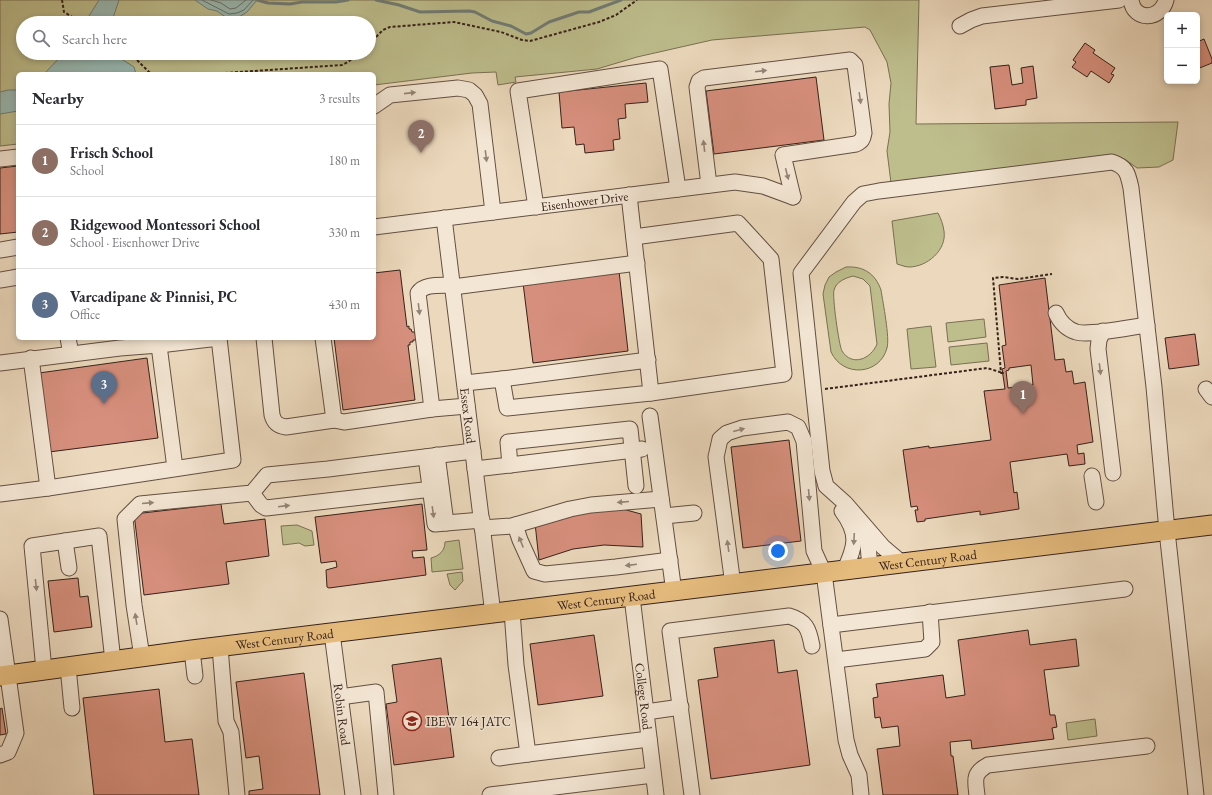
<!DOCTYPE html>
<meta charset="utf-8">
<style>
body{margin:0;font-family:"EB Garamond",serif;background:#f7f7f7;color:#2b2b33}
.controls{position:absolute;right:12px;top:12px;display:grid;overflow:hidden;border-radius:6px;box-shadow:0 2px 6px #0003}
.controls button{width:36px;height:36px;display:grid;place-items:center;padding:0;border:0;border-bottom:1px solid #e1e1e2;background:#fff;color:#2b2b33;font:20px sans-serif}
.you{position:absolute;left:778px;top:551px;width:14px;height:14px;margin:-10px;border:3px solid #fff;border-radius:50%;background:#1a73e8;box-shadow:0 0 0 6px #1a73e833}
.badge{display:grid;place-items:center;width:26px;height:26px;border-radius:50%;background:#1a73e8;color:#fff;font-size:13px;font-weight:700}
.pin{position:absolute;translate:-50% -33px;filter:drop-shadow(0 1px 2px #0008)}
.pin::after{content:'';position:absolute;top:21px;width:14px;height:12px;background:inherit;clip-path:polygon(0 0,100% 0,50% 100%)}
.list{margin:0;padding:0;list-style:none}
h2{display:flex;justify-content:space-between;align-items:center;height:52px;margin:0;padding:0 16px;font-size:17px}
h2 small{font-size:13px;font-weight:400;color:#7c7c81}
.list li{display:grid;grid-template-columns:26px 1fr auto;gap:12px;align-items:center;box-sizing:border-box;height:72px;padding:0 16px;border-top:1px solid #e1e1e2}
.list b{display:block;font-size:15px;white-space:nowrap}
.list p{margin:0;font-size:13px;white-space:nowrap;color:#7c7c81}
.list em{font-size:13px;font-style:normal;color:#7c7c81}
.icon{flex:none;width:22px;height:22px;fill:none;stroke:currentColor;stroke-width:2;stroke-linecap:round;stroke-linejoin:round}
.map{position:relative;flex:none;width:1212px;height:795px;overflow:hidden}
.search{position:absolute;background:#fff;box-shadow:0 2px 6px #0003;left:16px;top:16px;width:360px;height:44px;display:flex;align-items:center;gap:10px;box-sizing:border-box;padding:0 14px;border-radius:22px;color:#7c7c81;font-size:15px}
.panel{position:absolute;background:#fff;box-shadow:0 2px 6px #0003;left:16px;top:72px;width:360px;height:268px;border-radius:6px}
.map>svg:first-child{display:block}
.green{fill:#bebe8d;stroke:#7a7053;fill-rule:evenodd}
.water{fill:#99bab4;stroke:#717d76}
.lines{fill:none;stroke-linecap:round;stroke-linejoin:round}
.shore{stroke:#676e66;stroke-width:1}
.stream{stroke:#717d76;stroke-width:3}
.building{fill:#d78f7d;stroke:#352119;fill-rule:evenodd}
.minor-casing{stroke:#634f42;stroke-width:17}
.major-casing{stroke:#352119;stroke-width:21}
.path{stroke:#352119;stroke-width:2;stroke-dasharray:3 2;stroke-linecap:butt}
.minor{stroke:#f3e6d4;stroke-width:15}
.major{stroke:#e6bc7e;stroke-width:19}
.oneway{fill:#948476}
.labels{text-anchor:middle;dominant-baseline:central;stroke-width:3;stroke-linejoin:round;paint-order:stroke}
.street-label{font-size:13px;fill:#352119;stroke:#f3e6d4}
.poi-label{font-size:13px;fill:#352119;stroke:#f3e6d4;text-anchor:start}
</style>
<div class="map">
<svg width="1212" height="795" viewBox="0 0 1212 795">
<rect width="100%" height="100%" fill="#ecd9bd"/>
<filter id="stains"><feTurbulence type="fractalNoise" baseFrequency=".005" numOctaves="4"/><feColorMatrix values="0 0 0 0 .2 0 0 0 0 .09 0 0 0 0 .02 0 0 0 .5 -.17"/></filter>
<radialGradient id="worn" r=".72"><stop offset=".6" stop-color="#630" stop-opacity="0"/><stop offset="1" stop-color="#630" stop-opacity=".3"/></radialGradient>
<path class="green" d="M 0,0 L 919,0 L 916,124 L 1178,122 L 1173,160 L 1159,167 L 1137,168 L 1126,160 L 1118,157 L 891,183 L 887,151 L 890,132 L 889,104 L 891,83 L 887,62 L 870,30 L 865,27 L 712,40 L 637,57 L 597,69 L 515,77 L 516,82 L 498,85 L 496,72 L 472,73 L 374,85 L 374,74 L 18,74 L 18,144 L 0,146 ZM 23,23 L 369,23 L 369,53 L 23,53 Z
M 938,213 C 941,219 943,224 944,231 C 947,250 927,267 909,267 C 905,267 901,265 897,264 L 892,221 Z
M 846,267 C 863,266 875,273 881,290 C 883,303 890,338 887,348 C 880,375 843,378 831,352 L 823,294 L 825,285 L 829,277 L 836,272 ZM 853,276 L 863,279 L 870,286 L 877,344 C 871,359 852,367 842,351 C 839,346 832,296 834,290 C 836,282 845,278 853,276 Z
M 984,319 L 986,337 L 948,342 L 946,323 Z
M 931,326 L 936,367 L 911,369 L 907,329 Z
M 987,343 L 989,361 L 951,365 L 949,347 Z
M 297,525 L 312,531 L 314,545 L 305,546 L 299,543 L 283,545 L 281,526 Z
M 459,540 L 463,569 L 432,572 L 431,558 C 439,556 445,551 445,542 Z
M 462,572 L 463,581 L 455,590 L 450,585 L 447,574 Z
M 1095,719 L 1097,736 L 1068,740 L 1066,723 Z"/>
<path class="water" d="M 99,0 L 119,0 L 114,15 L 110,21 C 102,22 93,24 87,19 Z
M 195,0 L 257,0 L 247,12 L 239,17 L 227,18 L 217,11 L 208,9 Z
M 64,53 L 112,53 L 134,67 L 136,74 L 44,74 Z
M 8,90 L 18,90 L 18,111 L 0,114 L 0,92 Z"/>
<g class="lines">
<path class="shore" d="M 202,0 L 229,14 L 237,13 L 244,10 L 253,0
M 211,0 L 221,3 L 230,9 L 236,8 L 246,0"/>
<path class="stream" d="M 257,0 L 268,3 L 290,4 L 302,2 L 336,2 L 348,0
M 376,0 L 399,5 L 420,12 L 469,11 L 475,12 L 492,21 L 511,26 L 526,34 L 531,33 L 549,22 L 579,12 L 589,12 L 621,0"/>
</g>
<path class="building" d="M 1204,39 L 1212,59 L 1212,63 L 1197,69 L 1197,42 Z
M 1085,43 L 1095,50 L 1093,53 L 1115,68 L 1111,74 L 1114,75 L 1109,83 L 1091,71 L 1087,77 L 1072,67 L 1076,62 L 1073,60 Z
M 1009,65 L 1012,85 L 1023,83 L 1021,68 L 1033,66 L 1037,98 L 1026,100 L 1026,105 L 995,109 L 990,67 Z
M 816,77 L 824,140 L 714,154 L 706,91 Z
M 646,83 L 648,102 L 625,104 L 626,118 L 618,119 L 620,139 L 613,140 L 614,150 L 585,153 L 584,144 L 576,145 L 574,127 L 562,128 L 559,92 Z
M 18,166 L 18,232 L 0,234 L 0,168 Z
M 400,270 L 407,327 L 409,326 L 409,329 L 411,329 L 412,332 L 415,332 L 416,340 L 413,340 L 413,342 L 410,342 L 410,345 L 408,345 L 415,400 L 343,410 L 334,338 L 374,338 L 374,273 Z
M 619,271 L 628,351 L 533,363 L 523,283 Z
M 1045,278 L 1055,360 L 1064,359 L 1066,372 L 1072,371 L 1074,384 L 1085,382 L 1093,442 L 1077,445 L 1078,454 L 1084,453 L 1085,464 L 1069,466 L 1067,454 L 1010,462 L 1014,493 L 1017,492 L 1019,509 L 980,515 L 980,511 L 925,519 L 925,521 L 917,522 L 915,510 L 918,510 L 917,506 L 911,507 L 903,450 L 929,446 L 929,448 L 991,440 L 984,391 L 1005,389 L 1002,369 L 1005,368 L 1002,346 L 1006,345 L 999,285 ZM 1031,365 L 1033,385 L 1008,388 L 1006,371 L 1009,370 L 1009,368 Z
M 1195,334 L 1199,365 L 1169,369 L 1165,338 Z
M 147,358 L 158,438 L 49,452 L 39,373 Z
M 789,440 L 801,541 L 743,548 L 731,447 Z
M 221,504 L 224,524 L 265,519 L 269,556 L 226,562 L 229,584 L 144,595 L 134,514 Z
M 422,504 L 427,550 L 412,551 L 413,558 L 424,557 L 426,575 L 329,588 L 327,587 L 326,570 L 337,567 L 336,561 L 321,563 L 315,517 Z
M 619,508 L 641,514 L 643,547 L 604,545 L 573,549 L 539,560 L 535,523 L 594,509 Z
M 78,578 L 80,597 L 88,596 L 92,627 L 54,632 L 48,581 Z
M 1028,630 L 1030,645 L 1076,639 L 1079,666 L 1044,670 L 1050,715 L 1055,715 L 1057,727 L 1052,728 L 1054,739 L 972,749 L 971,740 L 950,742 L 951,756 L 953,756 L 958,795 L 883,795 L 877,749 L 900,746 L 898,726 L 882,728 L 880,717 L 875,718 L 873,698 L 878,697 L 876,684 L 943,675 L 946,698 L 965,695 L 958,640 Z
M 594,635 L 603,696 L 538,705 L 530,644 Z
M 774,640 L 778,673 L 797,670 L 810,765 L 711,779 L 698,680 L 718,677 L 714,648 Z
M 441,658 L 454,757 L 394,765 L 386,704 L 397,702 L 392,665 Z
M 304,673 L 320,795 L 249,795 L 249,791 L 263,789 L 259,756 L 246,758 L 236,682 Z
M 159,689 L 165,742 L 192,739 L 199,795 L 94,795 L 83,698 Z
M 2,708 L 6,734 L 0,735 L 0,709 Z"/>
<g class="lines">
<g class="minor-casing">
<g id="minor">
<path d="M 1131,0 C 1134,22 1161,20 1166,0"/>
<path d="M 960,26 L 971,20 L 982,16 L 1119,0"/>
<path d="M 374,106 L 390,95 L 458,88 L 469,90 L 475,95 L 480,104 L 493,212"/>
<path d="M 0,159 L 18,157"/>
<path d="M 709,185 L 697,87 L 699,81 L 704,78 L 850,60 L 855,65 L 864,133 C 863,139 862,141 856,144 L 783,155 L 793,197"/>
<path d="M 536,207 L 518,91 L 660,69 L 678,189"/>
<path id="s1" d="M 444,218 L 493,614"/>
<path id="s2" d="M 374,227 L 735,182 L 763,186 L 793,197"/>
<path d="M 634,237 L 738,223 L 771,259 L 784,374 L 651,393"/>
<path d="M 0,250 L 18,247"/>
<path d="M 0,280 L 18,277"/>
<path d="M 453,287 L 637,263"/>
<path d="M 1056,313 C 1060,322 1067,329 1076,332 C 1089,336 1132,327 1147,325"/>
<path d="M 1103,331 L 1099,340 L 1098,349 L 1113,473"/>
<path d="M 68,338 L 71,354"/>
<path d="M 158,338 L 175,468"/>
<path d="M 264,338 L 272,415 C 274,423 278,426 286,427 L 334,420 L 344,422 L 432,409 L 467,406"/>
<path d="M 323,338 L 334,420"/>
<path d="M 31,358 L 48,488"/>
<path d="M 0,363 L 120,348 L 159,345 L 219,338 L 233,460 L 48,488 L 0,494"/>
<path d="M 502,379 L 648,360"/>
<path d="M 465,383 L 502,379 L 507,408 L 651,393 L 629,195"/>
<path d="M 1206,389 L 1212,397"/>
<path d="M 432,409 L 418,293 C 425,283 441,286 453,285"/>
<path d="M 650,416 L 674,592"/>
<path d="M 437,455 L 446,523 L 482,520"/>
<path d="M 426,457 L 435,524 L 446,523"/>
<path d="M 510,465 L 642,449"/>
<path d="M 475,469 L 510,465 L 508,442 L 630,429 L 636,486"/>
<path d="M 1092,476 L 1096,502"/>
<path d="M 252,493 L 261,505 L 266,508 L 441,488"/>
<path d="M 842,511 C 859,534 856,546 844,571"/>
<path d="M 664,516 L 694,513"/>
<path d="M 515,525 L 520,540 L 534,571 L 545,574 L 616,567 L 670,560"/>
<path d="M 864,527 L 868,545 L 870,568"/>
<path d="M 482,528 L 512,526 L 570,509 L 591,505 L 661,499"/>
<path d="M 65,541 L 69,568"/>
<path d="M 903,564 L 883,547 L 845,503 L 826,486 L 822,471 L 801,273 L 854,202 L 863,194 L 879,191 L 1112,162 C 1127,167 1128,174 1131,188 L 1154,387 L 1167,531 L 1196,795"/>
<path d="M 733,585 L 716,457 L 720,439 L 727,433 L 742,428 L 788,422 L 798,427 L 804,441 L 814,551 L 824,573 L 846,740 L 850,755 L 859,775 L 861,795"/>
<path id="s3" d="M 632,597 L 656,795"/>
<path d="M 512,611 L 516,665 L 528,754 L 649,739"/>
<path d="M 0,619 L 16,733 L 8,752 L 0,755"/>
<path d="M 831,625 L 1125,589"/>
<path id="s4" d="M 332,633 L 353,795"/>
<path d="M 220,647 L 226,721 L 231,732 L 237,795"/>
<path d="M 192,650 L 195,676"/>
<path d="M 142,657 L 134,605 L 125,519 L 140,504 L 252,493 L 267,475 L 328,469 L 473,451"/>
<path d="M 836,660 L 925,649 L 932,642 L 930,612"/>
<path d="M 68,667 L 72,708"/>
<path d="M 44,670 L 32,546 L 99,536 L 113,661"/>
<path d="M 340,697 L 376,692 L 386,795"/>
<path d="M 646,712 L 681,707"/>
<path d="M 499,758 L 528,754"/>
<path d="M 490,795 L 653,775"/>
<path d="M 692,795 L 670,631 L 789,616 C 806,621 809,629 812,646"/>
<path d="M 977,795 C 975,780 973,773 988,765 L 1147,746"/>
</g>
</g>
<g class="major-casing">
<g id="major">
<path id="s5" d="M 0,676 L 192,650 L 1212,525"/>
</g>
</g>
<path class="path" d="M 62,0 L 64,12 L 82,23
M 369,44 L 383,30 L 390,27 L 454,22 L 501,32 L 522,40 L 530,41 L 599,22 L 616,15 L 637,0
M 130,53 L 151,74
M 210,74 L 342,65 L 348,62 L 359,53
M 825,389 L 987,368 L 1003,373 L 1001,373 L 993,278 L 1003,277 L 1018,279 L 1052,274"/>
<use href="#minor" class="minor"/>
<use href="#major" class="major"/>
</g>
<defs><path id="oneway-solid" d="M-6-.8H1V-3.2L6.5 0L1 3.2V.8H-6Z"/></defs>
<g class="oneway">
<use href="#oneway-solid" transform="translate(761 71) rotate(-7)"/>
<use href="#oneway-solid" transform="translate(410 93) rotate(-6)"/>
<use href="#oneway-solid" transform="translate(860 98) rotate(82)"/>
<use href="#oneway-solid" transform="translate(704 146) rotate(-97)"/>
<use href="#oneway-solid" transform="translate(486 156) rotate(83)"/>
<use href="#oneway-solid" transform="translate(787 174) rotate(76)"/>
<use href="#oneway-solid" transform="translate(419 309) rotate(83)"/>
<use href="#oneway-solid" transform="translate(1100 369) rotate(83)"/>
<use href="#oneway-solid" transform="translate(739 430) rotate(-15)"/>
<use href="#oneway-solid" transform="translate(809 495) rotate(85)"/>
<use href="#oneway-solid" transform="translate(623 502) rotate(175)"/>
<use href="#oneway-solid" transform="translate(148 503) rotate(-5)"/>
<use href="#oneway-solid" transform="translate(284 506) rotate(-7)"/>
<use href="#oneway-solid" transform="translate(433 512) rotate(82)"/>
<use href="#oneway-solid" transform="translate(854 539) rotate(93)"/>
<use href="#oneway-solid" transform="translate(521 542) rotate(-112)"/>
<use href="#oneway-solid" transform="translate(728 546) rotate(-98)"/>
<use href="#oneway-solid" transform="translate(631 565) rotate(173)"/>
<use href="#oneway-solid" transform="translate(36 585) rotate(84)"/>
<use href="#oneway-solid" transform="translate(136 619) rotate(-99)"/>
</g>
<defs>
<g id="school-ring" transform="scale(1)"><circle r="9.5" fill="#f3e6d4" stroke="#8f2418" stroke-width="1.5"/><path d="M0-5L7-2L0 1L-7-2ZM-4 1L0 2.5L4 1V4Q0 6-4 4Z" fill="#8f2418"/></g>
</defs>
<g fill-rule="evenodd">
<use href="#school-ring" x="412" y="721"/>
</g>
<g class="labels">
<g class="street-label">
<text stroke="none"><textPath href="#s2" startOffset="212">Eisenhower Drive</textPath></text>
<text stroke="none"><textPath href="#s1" startOffset="199">Essex Road</textPath></text>
<text stroke="none"><textPath href="#s5" startOffset="935">West Century Road</textPath></text>
<text stroke="none"><textPath href="#s5" startOffset="611">West Century Road</textPath></text>
<text stroke="none"><textPath href="#s5" startOffset="287">West Century Road</textPath></text>
<text stroke="none"><textPath href="#s3" startOffset="100">College Road</textPath></text>
<text stroke="none"><textPath href="#s4" startOffset="82">Robin Road</textPath></text>
</g>
<g class="poi-label">
<text x="426" y="721">IBEW 164 JATC</text>
</g>
</g>
<rect width="100%" height="100%" filter="url(#stains)"/>
<rect width="100%" height="100%" fill="url(#worn)"/>
</svg>
<div class="controls">
<button>+</button>
<button>−</button>
</div>
<div class="you"></div>
<div class="pin badge" style="left:1023px;top:414px;background:#8d6e63">1</div>
<div class="pin badge" style="left:421px;top:153px;background:#8d6e63">2</div>
<div class="pin badge" style="left:104px;top:404px;background:#5c6f8a">3</div>
<div class="search"><svg class="icon" aria-label="search" viewBox="0 0 24 24"><circle cx="10" cy="10" r="6"/><path d="M15 15l6 6"/></svg>Search here</div>
<section class="panel">
<h2>Nearby<small>3 results</small></h2>
<ul class="list">
<li><span class="badge" style="background:#8d6e63">1</span><div><b>Frisch School</b><p>School</p></div><em>180 m</em></li>
<li><span class="badge" style="background:#8d6e63">2</span><div><b>Ridgewood Montessori School</b><p>School · Eisenhower Drive</p></div><em>330 m</em></li>
<li><span class="badge" style="background:#5c6f8a">3</span><div><b>Varcadipane &amp; Pinnisi, PC</b><p>Office</p></div><em>430 m</em></li>
</ul>
</section>
</div>
